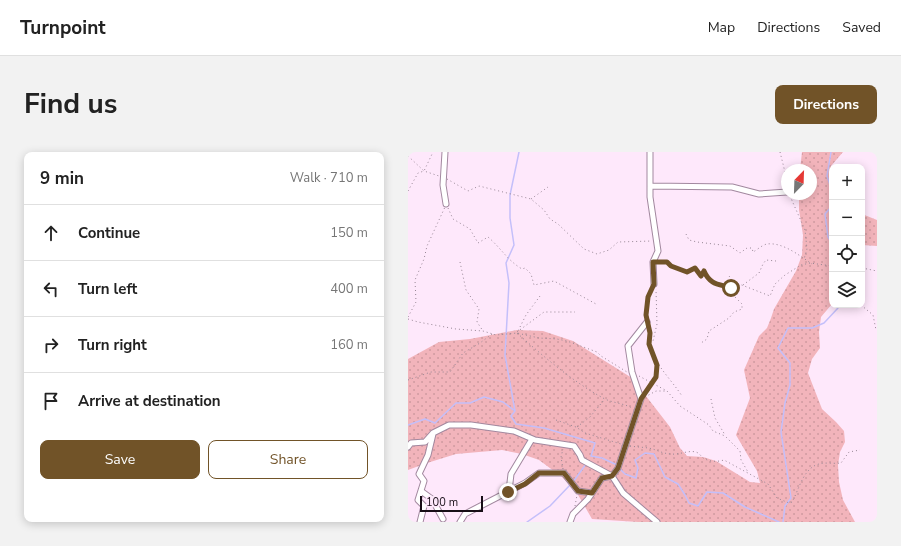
<!DOCTYPE html>
<meta charset="utf-8">
<style>
body{margin:0;font-family:"Nunito Sans",sans-serif;background:#f2f2f2;color:#222}
.controls{position:absolute;right:12px;top:12px;display:grid;overflow:hidden;border-radius:8px;box-shadow:0 2px 10px #0003}
.controls button{width:36px;height:36px;display:grid;place-items:center;padding:0;border:0;border-bottom:1px solid #e0e0e0;background:#fff;color:#222;font:20px sans-serif}
.compass{position:absolute;left:373px;top:12px;width:36px;height:36px;border-radius:50%;background:#fff;box-shadow:0 2px 10px #0003;rotate:23deg}
.scale{position:absolute;left:12px;bottom:10px;width:63px;box-sizing:border-box;padding-left:4px;border:2px solid #170e16;border-top:0;font-size:11px;line-height:14px;white-space:nowrap;color:#170e16;-webkit-text-stroke:3px #fee8fb;paint-order:stroke}
.stop{position:absolute;width:12px;height:12px;margin:-9px;border:3px solid #715328;border-radius:50%;background:#fff}
.stop.end{background:#715328;border-color:#fff;box-shadow:0 1px 4px #0008}
.list{margin:0;padding:0;list-style:none}
h2{display:flex;justify-content:space-between;align-items:center;height:52px;margin:0;padding:0 16px;font-size:17px}
h2 small{font-size:13px;font-weight:400;color:#767676}
.list li{display:grid;grid-template-columns:26px 1fr auto;gap:12px;align-items:center;box-sizing:border-box;height:56px;padding:0 16px;border-top:1px solid #e0e0e0}
.list b{display:block;font-size:15px;white-space:nowrap}
.list em{font-size:13px;font-style:normal;color:#767676}
.actions{display:flex;gap:8px;padding:12px 16px}
.actions a{flex:1;padding:9px 0;border:1px solid #715328;border-radius:8px;text-align:center;font-size:14px;color:#715328}
.actions .main{background:#715328;color:#fff}
.icon{flex:none;width:22px;height:22px;fill:none;stroke:currentColor;stroke-width:2;stroke-linecap:round;stroke-linejoin:round}
.map{position:relative;flex:none;width:469px;height:370px;overflow:hidden;border-radius:8px}
header{display:flex;align-items:center;gap:24px;box-sizing:border-box;height:56px;padding:0 20px;background:#fff;border-bottom:1px solid #e0e0e0}
header strong{font-size:19px}
nav{display:flex;gap:22px;margin-inline-start:auto;font-size:14px}
.intro{display:flex;align-items:center;justify-content:space-between;box-sizing:border-box;height:96px;padding:0 24px}
h1{margin:0;font-size:28px}
.button{padding:10px 18px;border-radius:8px;background:#715328;color:#fff;font-size:14px;font-weight:700}
main{display:flex;gap:24px;padding:0 24px}
aside{flex:1;background:#fff;border-radius:8px;box-shadow:0 2px 10px #0003}
.map>svg:first-child{display:block}
.grass{fill:url(#grass-dots)}
.lines{fill:none;stroke-linecap:round;stroke-linejoin:round}
.stream{stroke:#c4bffa;stroke-width:1.5}
.street-casing{stroke:#a2889f;stroke-width:7}
.path{stroke:#968694;stroke-width:1;stroke-dasharray:1 3;stroke-linecap:butt}
.street{stroke:#fff;stroke-width:5}
.route{stroke:#715328;stroke-width:5}
</style>
<header>
<strong>Turnpoint</strong>
<nav><a>Map</a><a>Directions</a><a>Saved</a></nav>
</header>
<div class="intro"><h1>Find us</h1><a class="button">Directions</a></div>
<main>
<aside>
<h2>9 min<small>Walk · 710 m</small></h2>
<ul class="list">
<li><svg class="icon" aria-label="ahead" viewBox="0 0 24 24"><path d="M12 20V5M6 11l6-6 6 6"/></svg><div><b>Continue</b></div><em>150 m</em></li>
<li><svg class="icon" aria-label="left" viewBox="0 0 24 24"><path d="M17 20v-9H6M10 6l-5 5 5 5"/></svg><div><b>Turn left</b></div><em>400 m</em></li>
<li><svg class="icon" aria-label="right" viewBox="0 0 24 24"><path d="M7 20v-9h11M14 6l5 5-5 5"/></svg><div><b>Turn right</b></div><em>160 m</em></li>
<li><svg class="icon" aria-label="arrive" viewBox="0 0 24 24"><path d="M6 21V4h12l-3 4 3 4H6"/></svg><div><b>Arrive at destination</b></div></li>
</ul>
<div class="actions"><a class="main">Save</a><a>Share</a></div>
</aside>
<div class="map">
<svg width="469" height="370" viewBox="0 0 469 370">
<defs>
<pattern id="grass-dots" width="8" height="8" patternUnits="userSpaceOnUse"><rect width="8" height="8" fill="#f2b4bb"/><path d="M2 2h.1M6 6h.1" fill="none" stroke="#cf9aa0" stroke-width="1.8" stroke-linecap="round"/></pattern>
</defs>
<rect width="100%" height="100%" fill="#fee8fb"/>
<path class="grass" d="M 394,0 L 435,0 L 423,14 L 424,17 L 424,152 L 413,165 L 411,180 L 412,196 L 404,207 L 400,221 L 414,257 L 428,270 L 436,279 L 437,290 L 432,300 L 430,313 L 431,330 L 435,348 L 447,370 L 230,370 L 184,367 L 169,341 L 154,325 L 131,308 L 114,302 L 94,298 L 48,302 L 19,311 L 0,318 L 0,207 L 31,190 L 62,187 L 109,178 L 135,179 L 165,189 L 224,226 L 262,275 L 272,296 L 279,304 L 295,305 L 308,309 L 342,330 L 352,331 L 349,319 L 328,283 L 342,246 L 336,218 L 351,184 L 359,176 L 363,166 L 366,157 L 388,119 L 394,103 L 395,83 L 391,58 L 391,42 L 403,42 L 403,18 L 392,18 Z
M 454,62 L 469,68 L 469,94 L 454,93 Z"/>
<g class="lines">
<path class="stream" d="M 423,0 L 419,24 L 424,39
M 424,54 L 417,62 L 420,85 L 424,92
M 107,259 L 97,203 L 101,131 L 98,111 L 106,93 L 102,66 L 102,43 L 111,0
M 0,273 L 17,267 L 27,271 L 48,251 L 62,251 L 76,245 L 95,250 L 107,259 L 103,264 L 108,272 L 136,276 L 187,291 L 183,304 L 194,306 L 209,313
M 211,316 L 217,322 L 228,326 L 230,316 L 227,308 L 237,301 L 246,302 L 257,325 L 270,332 L 277,343 L 281,351 L 290,354 L 299,340 L 315,341 L 337,355 L 371,370
M 165,330 L 178,312
M 119,370 L 142,354 L 162,333
M 375,370 L 377,354 L 383,346 L 373,280 L 377,251 L 382,233 L 382,211 L 370,196 L 380,176 L 404,176 L 416,171 L 430,156 L 430,153"/>
<g class="street-casing">
<path id="street" d="M 37,0 L 35,33 L 38,52
M 242,0 L 242,45 L 250,99 L 245,110 L 246,132
M 242,34 L 324,35 L 351,42 L 379,40
M 0,295 L 3,291 L 17,290 L 25,281 L 41,273 L 63,273 L 106,279 L 127,288 L 166,294 L 172,303 L 174,308 L 204,324 L 215,341 L 249,370
M 13,339 L 24,347 L 35,367
M 101,339 L 103,322 L 124,287
M 12,370 L 16,354 L 10,348 L 16,329 L 11,322 L 20,303 L 25,282
M 52,370 L 57,362 L 117,331 L 131,321 L 156,321 L 170,339 L 184,341
M 162,370 L 165,362 L 180,347 L 194,326 L 204,324 L 210,316 L 233,247 L 224,220 L 220,194 L 239,170"/>
</g>
<path class="path" d="M 372,0 L 376,16 L 379,35
M 0,4 L 16,19 L 31,24
M 39,27 L 60,39 L 71,34 L 123,47 L 136,58 L 142,67 L 150,72 L 176,97 L 189,102 L 201,98 L 210,90 L 244,89
M 0,39 L 10,21 L 16,19 L 25,0
M 382,44 L 397,78 L 399,97 L 396,107
M 123,47 L 140,35
M 40,56 L 45,67 L 62,77 L 70,91 L 80,85 C 93,96 99,108 114,117 L 117,116 L 123,122 L 126,133 L 146,129 L 188,152
M 278,82 L 281,88 L 289,90 L 322,94 L 332,101 L 339,96 L 344,96 L 345,100 C 349,98 354,93 359,92 C 375,90 392,104 404,112
M 52,110 L 58,138 L 71,157 L 69,170 L 75,179
M 250,110 L 259,110 L 263,114 L 279,120 L 287,116 L 293,124 L 297,119 C 302,132 310,132 323,136 L 327,145 L 334,152 L 334,157 L 326,160 L 321,166 L 301,179 L 299,187 L 293,191
M 454,116 L 469,119
M 321,124 L 326,130 L 362,144 L 367,132 L 377,123 L 393,113 L 402,111 L 424,114
M 335,133 L 351,121 L 355,112 L 358,108 L 368,109
M 132,144 L 118,163 L 109,181 C 136,205 164,229 195,246 C 204,251 215,251 224,256
M 453,153 L 465,163 L 468,178
M 0,165 L 8,150 L 7,128 L 16,107 L 19,94 L 37,55
M 238,166 L 240,145 L 244,136
M 0,167 L 10,170 L 48,177 L 75,179 L 88,183 L 109,181 L 131,186 L 149,187 L 159,189 L 189,200 L 193,204 L 219,220
M 240,175 C 243,182 240,187 242,194 C 248,214 262,226 274,244
M 109,180 L 136,160 L 167,160
M 242,191 L 245,189 L 249,172 L 248,137
M 231,224 L 259,239 L 272,254 L 301,273 L 305,279 L 317,284 L 332,299 L 333,308 L 340,320
M 0,228 L 23,220 L 42,220 L 55,201 L 72,191 L 84,182
M 236,242 L 248,225 L 249,213
M 237,245 L 248,239 L 258,239
M 303,247 L 307,266 L 317,283
M 148,268 L 168,275 L 177,281 L 213,292
M 169,275 L 182,265 L 196,248
M 222,294 C 228,295 234,295 240,296 C 248,297 254,302 264,302 C 271,303 280,298 288,300 C 291,301 293,304 295,306 C 302,310 309,310 316,308 L 360,332 L 369,346 L 381,351 L 384,350 C 391,338 395,316 411,312 C 417,310 426,312 433,311 L 441,300 L 452,298
M 155,317 L 153,305 L 155,297
M 167,354 L 169,343"/>
<use href="#street" class="street"/>
</g>
<g class="lines">
<path class="route" d="M 100,340 L 117,332 L 131,321 L 156,321 L 170,339 L 184,341 L 194,326 L 204,324 L 210,316 L 233,247 L 248,225 L 249,213 L 241,192 L 242,181 L 238,163 L 240,145 L 246,132 L 245,110 L 259,110 L 263,114 L 279,120 L 287,116 L 293,124 L 296,119 C 302,133 311,132 323,136"/>
</g>
</svg>
<div class="controls">
<button>+</button>
<button>−</button>
<button><svg class="icon" aria-label="locate" viewBox="0 0 24 24"><circle cx="12" cy="12" r="6"/><path d="M12 2v4M12 18v4M2 12h4M18 12h4"/></svg></button>
<button><svg class="icon" aria-label="layers" viewBox="0 0 24 24"><path d="M12 4l9 5-9 5-9-5zM3 14l9 5 9-5"/></svg></button>
</div>
<svg class="compass" viewBox="-18 -18 36 36"><path d="M0-13l5 13h-10z" fill="#e53935"/><path d="M0 13l5-13h-10z" fill="#767676"/></svg>
<div class="scale">100 m</div>
<div class="stop" style="left:323px;top:136px"></div>
<div class="stop end" style="left:100px;top:340px"></div>
</div>
</main>
